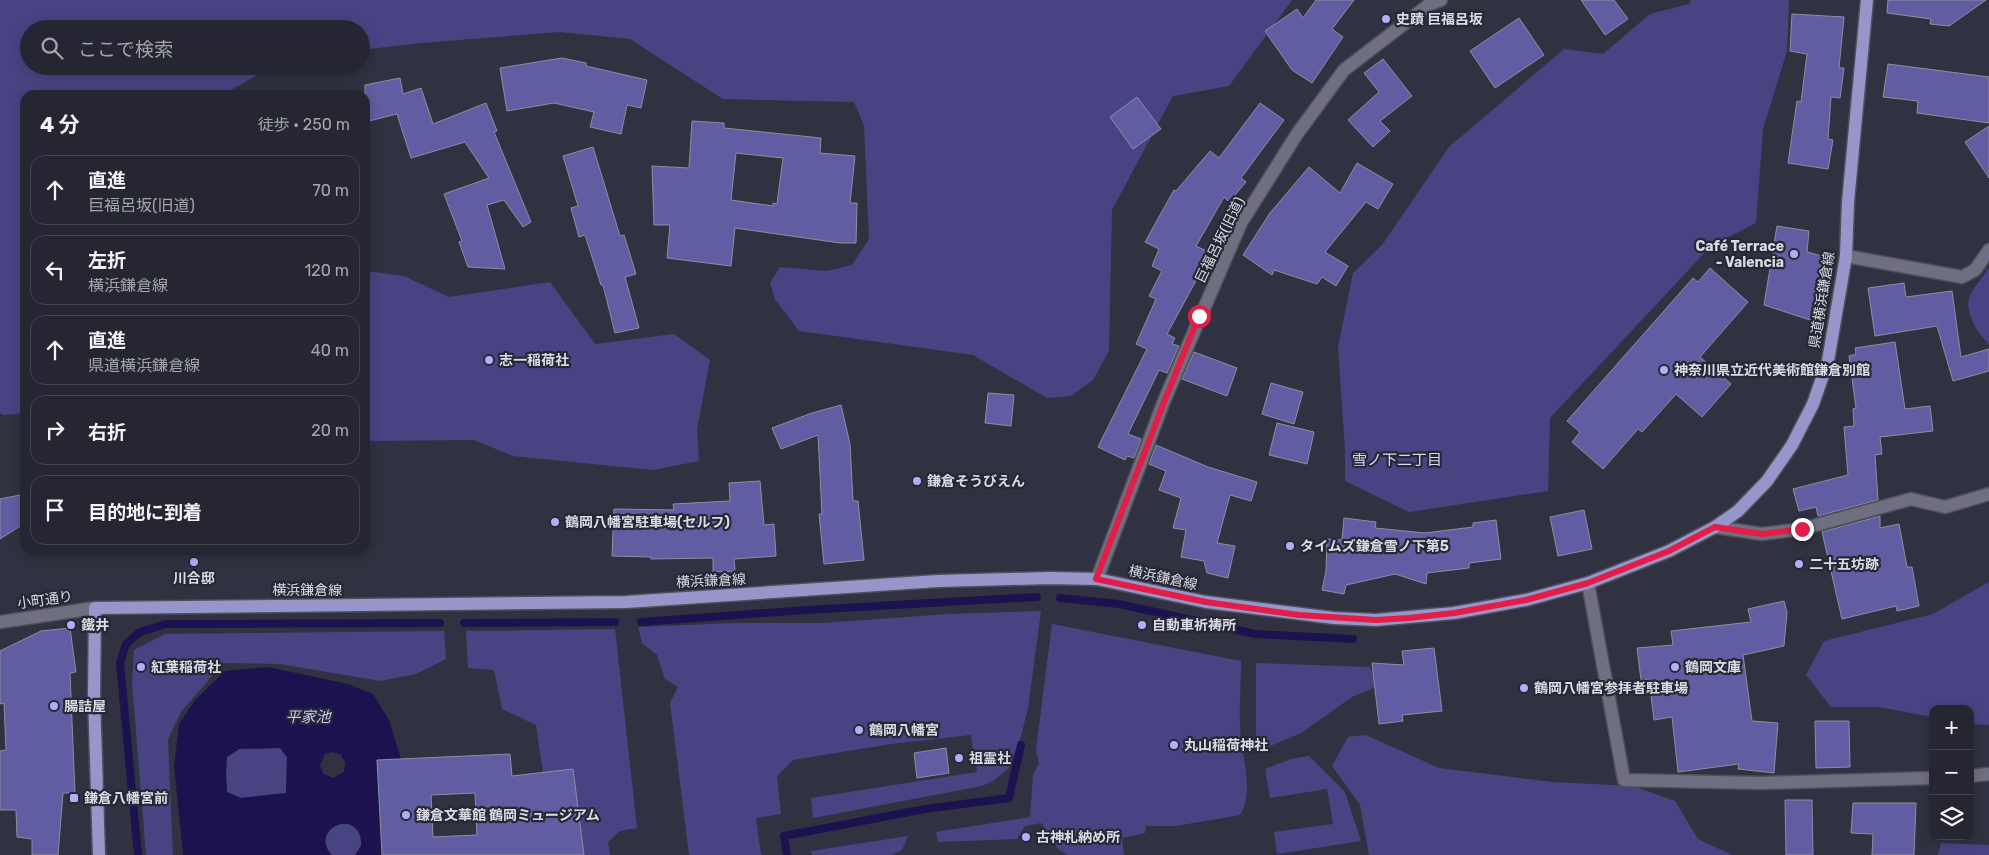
<!DOCTYPE html>
<html lang="ja">
<meta charset="utf-8">
<style>
body{margin:0;font-family:Rubik,"Noto Sans JP",sans-serif;background:#31323d;color:#f1f3f6}
.controls{position:absolute;right:15px;bottom:15px;display:grid;overflow:hidden;border-radius:10px;box-shadow:0 2px 12px #0003}
.controls button{width:45px;height:45px;display:grid;place-items:center;padding:0;border:0;border-bottom:1px solid #42434d;background:#252631;color:#f1f3f6;font:25px sans-serif}
.stop{position:absolute;width:15px;height:15px;margin:-11px;border:4px solid #e11d48;border-radius:50%;background:#fff}
.stop.end{background:#e11d48;border-color:#fff;box-shadow:0 1px 5px #0008}
.list{margin:0;padding:0;list-style:none}
h2{display:flex;justify-content:space-between;align-items:center;height:65px;margin:0;padding:0 20px;font-size:21px}
h2 small{font-size:16px;font-weight:400;color:#a3a5ab}
.list li{display:grid;grid-template-columns:32px 1fr auto;gap:15px;align-items:center;box-sizing:border-box;height:70px;margin:0 10px 10px;padding:0 10px;border:1px solid #42434d;border-radius:15px}
.list b{display:block;font-size:19px;white-space:nowrap}
.list p{margin:0;font-size:16px;white-space:nowrap;color:#a3a5ab}
.list em{font-size:16px;font-style:normal;color:#a3a5ab}
.icon{flex:none;width:28px;height:28px;fill:none;stroke:currentColor;stroke-width:2;stroke-linecap:round;stroke-linejoin:round}
.map{position:relative;flex:none;width:1989px;height:855px;overflow:hidden}
.search{position:absolute;background:#252631;box-shadow:0 2px 12px #0003;left:20px;top:20px;width:350px;height:55px;display:flex;align-items:center;gap:12px;box-sizing:border-box;padding:0 18px;border-radius:28px;color:#a3a5ab;font-size:19px}
.panel{position:absolute;background:#252631;box-shadow:0 2px 12px #0003;left:20px;top:90px;width:350px;height:465px;border-radius:15px}
.map>svg:first-child{display:block}
.green{fill:#484483}
.water{fill:#1d1250;fill-rule:evenodd}
.lines{fill:none;stroke-linecap:round;stroke-linejoin:round}
.stream{stroke:#1d1250;stroke-width:8}
.building{fill:#605da2;stroke:#8d8ea0;fill-rule:evenodd}
.street-casing{stroke:#4f4f5c;stroke-width:15}
.primary-casing{stroke:#4f4f5c;stroke-width:15}
.street{stroke:#6f6f81;stroke-width:12}
.primary{stroke:#9796cb;stroke-width:12}
.route{stroke:#e11d48;stroke-width:6}
.poi-dot{fill:#afaefa;stroke:#272836;stroke-width:2}
.labels{text-anchor:middle;dominant-baseline:central;stroke-width:4.5;stroke-linejoin:round;paint-order:stroke}
.poi-label{font-size:14px;font-weight:bold;fill:#dadbe4;stroke:#272836;text-anchor:start}
.street-label{font-size:14px;fill:#dadbe4;stroke:#272836}
.neighbourhood-label{font-size:15px;fill:#d7d8f5;stroke:#272836}
.water-label{font-size:15px;font-style:italic;fill:#c7c9f0;stroke:#272836}
</style>
<div class="map">
<svg width="1989" height="855" viewBox="0 0 1989 855">
<rect width="100%" height="100%" fill="#313241"/>
<path class="green" d="M 0,0 L 1292,0 L 1229,86 L 1173,96 L 1112,210 L 1109,351 L 1093,380 L 1071,396 L 1047,398 L 973,355 L 799,331 L 775,299 L 770,283 L 780,267 L 827,271 L 852,265 L 869,239 L 864,125 L 854,102 L 723,99 L 630,39 L 560,32 L 421,43 L 361,50 L 361,29 L 29,29 L 29,66 L 273,66 L 222,95 L 25,95 L 25,413 L 4,415 L 0,413 Z
M 1691,0 L 1789,0 L 1787,51 L 1763,129 L 1756,223 L 1711,246 L 1550,418 L 1548,491 L 1409,512 L 1345,481 L 1345,449 L 1338,347 L 1353,273 L 1382,245 L 1449,147 L 1564,49 L 1603,54 L 1650,14 L 1689,4 Z
M 1989,268 L 1989,344 C 1978,334 1965,313 1969,298 C 1971,290 1984,276 1989,268 Z
M 365,271 L 404,276 L 449,297 L 550,282 L 595,344 L 674,334 L 710,360 L 697,429 L 699,461 L 653,470 L 513,456 L 474,440 L 365,441 Z
M 1989,582 L 1989,725 L 1970,724 L 1970,709 L 1933,709 L 1933,717 L 1878,707 L 1831,707 L 1806,675 L 1824,641 L 1933,614 Z
M 1041,611 L 1028,708 L 1021,736 L 1009,768 L 993,781 L 982,786 L 813,818 L 811,798 L 977,772 L 971,735 L 891,744 L 793,760 L 777,776 L 781,814 L 756,818 L 761,855 L 689,855 L 670,703 L 678,687 L 665,679 L 657,655 L 642,643 L 638,627 L 735,623 L 823,623 L 948,614 Z
M 1052,624 L 1241,661 C 1241,683 1239,706 1240,728 C 1241,753 1255,793 1240,815 L 1176,826 L 1146,826 L 1145,833 L 1122,838 L 1124,855 L 1067,855 L 1058,849 L 1041,823 L 1025,826 L 1017,839 L 938,842 L 936,832 L 1030,817 L 1033,775 L 1039,763 L 1036,750 Z
M 615,629 L 637,828 L 620,831 L 608,842 L 610,855 L 555,855 L 536,725 L 502,709 L 494,670 L 468,668 L 466,631 Z
M 444,631 L 446,659 L 416,674 L 380,681 L 280,664 L 223,663 L 181,712 L 168,739 L 173,855 L 146,855 L 132,683 L 134,650 L 165,634 Z
M 1256,663 L 1370,667 L 1378,686 L 1352,697 L 1301,733 L 1256,752 Z
M 1366,735 L 1439,768 L 1552,782 L 1633,786 L 1675,801 L 1698,839 L 1732,855 L 1369,855 L 1360,805 L 1332,766 L 1348,737 Z
M 280,748 L 287,757 L 286,793 L 241,798 L 227,793 L 226,774 L 227,757 L 239,749 Z
M 1309,756 L 1345,792 L 1361,841 L 1277,854 L 1274,832 L 1333,824 L 1327,789 L 1270,798 L 1265,769 L 1291,759 Z
M 345,823 C 357,827 362,834 361,846 L 355,855 L 332,855 C 319,842 328,824 345,823 Z
M 908,836 L 902,850 L 891,855 L 812,855 L 811,851 Z
M 1941,843 L 1989,845 L 1989,855 L 1938,855 Z"/>
<path class="water" d="M 268,667 L 348,684 L 373,694 L 389,720 L 401,759 L 382,855 L 355,855 L 361,846 C 364,805 306,828 332,855 L 183,855 L 174,766 L 179,724 L 195,700 L 225,671 ZM 280,748 L 287,757 L 286,793 L 241,798 L 227,792 L 226,774 L 227,757 L 239,749 ZM 333,752 L 341,755 L 345,763 L 344,772 L 333,778 L 323,773 L 320,765 L 325,754 Z"/>
<g class="lines">
<path class="stream" d="M 1060,598 L 1119,604 L 1255,634 L 1353,639
M 641,622 L 806,610 L 1037,597
M 464,623 L 615,622
M 138,855 L 120,663 L 126,644 L 140,632 L 166,624 L 440,623
M 787,855 L 784,836 L 925,809 L 1009,798 L 1021,745"/>
</g>
<path class="building" d="M 1316,0 L 1354,0 L 1332,29 L 1343,37 L 1312,83 L 1292,70 L 1265,31 L 1297,9 L 1303,18 Z
M 1581,0 L 1614,0 L 1628,19 L 1605,35 Z
M 1888,0 L 1986,0 L 1949,26 L 1930,24 L 1931,19 L 1887,13 Z
M 1792,14 L 1844,17 L 1839,68 L 1844,68 L 1840,98 L 1831,97 L 1828,139 L 1833,140 L 1828,169 L 1788,163 L 1797,101 L 1801,102 L 1807,54 L 1790,51 Z
M 1519,18 L 1544,55 L 1495,88 L 1470,51 Z
M 562,58 L 586,63 L 586,66 L 647,80 L 641,108 L 627,105 L 621,134 L 590,127 L 594,112 L 554,103 L 507,111 L 500,68 Z
M 1383,59 L 1412,96 L 1380,121 L 1390,131 L 1373,147 L 1348,120 L 1379,92 L 1364,73 Z
M 1888,64 L 1989,77 L 1989,123 L 1917,113 L 1918,101 L 1883,97 Z
M 400,78 L 403,94 L 421,88 L 433,124 L 486,103 L 497,131 L 494,132 L 531,222 L 523,227 L 504,200 L 487,205 L 505,269 L 468,267 L 459,242 L 462,241 L 444,194 L 489,178 L 465,142 L 411,158 L 397,114 L 365,122 L 365,85 Z
M 1137,97 L 1161,129 L 1133,149 L 1110,117 Z
M 1260,103 L 1284,120 L 1241,178 L 1246,182 L 1229,202 L 1224,197 L 1196,246 L 1211,253 L 1167,334 L 1175,338 L 1172,344 L 1179,346 L 1167,373 L 1159,370 L 1128,434 L 1141,439 L 1134,458 L 1127,456 L 1125,460 L 1098,447 L 1147,349 L 1136,344 L 1156,299 L 1149,296 L 1162,271 L 1152,266 L 1159,249 L 1145,242 L 1174,190 L 1176,191 L 1210,151 L 1219,158 Z
M 692,121 L 724,123 L 724,128 L 821,138 L 820,153 L 855,156 L 850,203 L 857,203 L 856,243 L 840,243 L 735,228 L 731,266 L 667,258 L 670,225 L 654,225 L 652,166 L 689,168 ZM 736,153 L 783,158 L 777,204 L 773,203 L 773,206 L 731,200 Z
M 1989,126 L 1989,178 L 1965,142 Z
M 593,147 L 620,236 L 624,235 L 636,274 L 625,277 L 639,328 L 615,333 L 603,285 L 601,285 L 585,235 L 579,237 L 571,208 L 578,206 L 563,156 Z
M 1357,163 L 1393,184 L 1378,209 L 1366,202 L 1325,252 L 1348,266 L 1336,286 L 1322,277 L 1317,284 L 1274,270 L 1272,275 L 1243,255 L 1270,213 L 1309,167 L 1340,193 Z
M 1777,226 L 1809,231 L 1807,252 L 1826,257 L 1820,298 L 1813,321 L 1764,305 Z
M 1710,268 L 1748,302 L 1700,357 L 1731,384 L 1702,417 L 1676,394 L 1642,432 L 1638,429 L 1603,469 L 1572,442 L 1580,432 L 1567,421 L 1693,278 L 1698,282 Z
M 1904,283 L 1906,297 L 1952,291 L 1961,357 L 1989,349 L 1989,371 L 1953,381 L 1937,326 L 1875,336 L 1868,288 Z
M 1895,342 L 1905,409 L 1930,406 L 1933,431 L 1880,437 L 1882,454 L 1875,455 L 1878,500 L 1818,516 L 1816,507 L 1799,511 L 1793,489 L 1848,475 L 1844,427 L 1854,426 L 1853,409 L 1856,408 L 1849,356 L 1856,354 L 1855,348 Z
M 1194,352 L 1237,368 L 1227,396 L 1182,379 Z
M 1271,383 L 1303,392 L 1294,424 L 1262,414 Z
M 988,393 L 1014,395 L 1011,426 L 985,423 Z
M 841,405 L 850,444 L 853,501 L 858,501 L 864,560 L 824,564 L 819,514 L 822,514 L 818,435 L 781,449 L 772,428 L 812,413 Z
M 1277,423 L 1314,432 L 1307,464 L 1269,455 Z
M 1156,445 L 1208,467 L 1257,482 L 1251,501 L 1230,495 L 1217,543 L 1235,546 L 1228,578 L 1207,573 L 1204,561 L 1181,557 L 1186,530 L 1173,528 L 1181,498 L 1159,490 L 1166,471 L 1149,464 Z
M 760,481 L 764,525 L 774,524 L 776,556 L 734,559 L 735,571 L 713,572 L 713,558 L 651,559 L 651,557 L 612,556 L 614,509 L 674,510 L 673,504 L 730,501 L 729,483 Z
M 25,494 L 25,523 L 0,539 L 0,499 Z
M 1584,510 L 1592,549 L 1558,556 L 1550,517 Z
M 1880,516 L 1880,528 L 1899,524 L 1907,567 L 1912,567 L 1919,606 L 1897,611 L 1896,606 L 1842,619 L 1822,532 Z
M 1344,518 L 1376,522 L 1375,528 L 1425,533 L 1473,527 L 1473,523 L 1496,520 L 1501,559 L 1469,563 L 1469,568 L 1427,573 L 1426,584 L 1395,574 L 1346,585 L 1344,594 L 1322,590 L 1326,571 L 1327,539 L 1342,540 Z
M 1784,601 L 1787,612 L 1784,646 L 1743,655 L 1752,721 L 1778,723 L 1774,773 L 1738,769 L 1739,764 L 1678,772 L 1672,717 L 1654,720 L 1649,679 L 1641,680 L 1637,648 L 1673,645 L 1671,631 L 1751,622 L 1748,609 Z
M 70,628 L 76,672 L 70,673 L 75,793 L 63,793 L 58,855 L 32,855 L 32,839 L 17,837 L 16,810 L 0,810 L 0,751 L 6,750 L 4,703 L 0,704 L 0,651 L 41,631 Z
M 1434,648 L 1442,711 L 1402,715 L 1403,721 L 1379,724 L 1372,663 L 1404,665 L 1402,651 Z
M 1815,721 L 1849,721 L 1850,767 L 1816,768 Z
M 946,748 L 949,773 L 917,778 L 914,753 Z
M 510,754 L 512,776 L 573,769 L 584,855 L 382,855 L 377,760 ZM 475,793 L 477,835 L 433,837 L 431,795 Z
M 1785,800 L 1812,800 L 1813,855 L 1786,855 Z
M 1853,803 L 1916,803 L 1914,855 L 1872,855 L 1873,834 L 1851,833 Z"/>
<g class="lines">
<g class="street-casing">
<path id="street" d="M 1846,256 L 1962,277 L 1975,270 L 1989,250
M 1715,527 L 1762,534 L 1802,529 L 1911,499 L 1945,507 L 1989,494
M 1097,579 L 1164,401 L 1241,223 L 1297,134 L 1344,70 L 1430,4 L 1441,0
M 1588,583 L 1624,780 L 1761,783 L 1933,778
M 0,622 L 95,608
M 1970,776 L 1989,774"/>
</g>
<g class="primary-casing">
<path id="primary" d="M 99,855 L 94,696 L 95,608 L 626,602 L 938,581 L 1049,578 L 1097,579 L 1206,602 L 1334,618 L 1376,620 L 1454,613 L 1526,600 L 1588,583 L 1669,551 L 1715,527 L 1738,511 L 1767,481 L 1792,445 L 1813,404 L 1828,361 L 1846,256 L 1848,202 L 1867,0"/>
</g>
<use href="#street" class="street"/>
<use href="#primary" class="primary"/>
</g>
<g class="lines">
<path class="route" d="M 1199,316 L 1164,402 L 1096,579 L 1206,602 L 1299,615 L 1376,620 L 1409,618 L 1454,613 L 1526,600 L 1588,583 L 1669,551 L 1715,527 L 1762,534 L 1802,529"/>
</g>
<g class="poi-dot">
<circle cx="1386" cy="19" r="5"/>
<circle cx="1794" cy="254" r="5"/>
<circle cx="489" cy="360" r="5"/>
<circle cx="1664" cy="370" r="5"/>
<circle cx="917" cy="481" r="5"/>
<circle cx="555" cy="522" r="5"/>
<circle cx="1290" cy="546" r="5"/>
<circle cx="194" cy="562" r="5"/>
<circle cx="1799" cy="564" r="5"/>
<circle cx="71" cy="625" r="5"/>
<circle cx="1142" cy="625" r="5"/>
<circle cx="141" cy="667" r="5"/>
<circle cx="1675" cy="667" r="5"/>
<circle cx="1524" cy="688" r="5"/>
<circle cx="54" cy="706" r="5"/>
<circle cx="859" cy="730" r="5"/>
<circle cx="1174" cy="745" r="5"/>
<circle cx="959" cy="758" r="5"/>
<rect x="69" y="793" width="10" height="10" rx="2.5"/>
<circle cx="406" cy="815" r="5"/>
<circle cx="1026" cy="837" r="5"/>
</g>
<g class="labels">
<g class="poi-label">
<text x="1396" y="19">史蹟 巨福呂坂</text>
<text x="1784" y="246" text-anchor="end">Café Terrace<tspan x="1784" dy="16">- Valencia</tspan></text>
<text x="499" y="360">志一稲荷社</text>
<text x="1674" y="370">神奈川県立近代美術館鎌倉別館</text>
<text x="927" y="481">鎌倉そうびえん</text>
<text x="565" y="522">鶴岡八幡宮駐車場(セルフ)</text>
<text x="1300" y="546">タイムズ鎌倉雪ノ下第5</text>
<text x="1809" y="564">二十五坊跡</text>
<text x="194" y="578" text-anchor="middle">川合邸</text>
<text x="81" y="625">鐵井</text>
<text x="1152" y="625">自動車祈祷所</text>
<text x="151" y="667">紅葉稲荷社</text>
<text x="1685" y="667">鶴岡文庫</text>
<text x="1534" y="688">鶴岡八幡宮参拝者駐車場</text>
<text x="64" y="706">腸詰屋</text>
<text x="869" y="730">鶴岡八幡宮</text>
<text x="1184" y="745">丸山稲荷神社</text>
<text x="969" y="758">祖霊社</text>
<text x="84" y="798">鎌倉八幡宮前</text>
<text x="416" y="815">鎌倉文華館 鶴岡ミュージアム</text>
<text x="1036" y="837">古神札納め所</text>
</g>
<g class="street-label">
<text transform="translate(1220 240) rotate(-64)">巨福呂坂(旧道)</text>
<text transform="translate(1822 300) rotate(-81)">県道横浜鎌倉線</text>
<text transform="translate(1163 578) rotate(12)">横浜鎌倉線</text>
<text transform="translate(711 581) rotate(-3)">横浜鎌倉線</text>
<text x="307" y="590">横浜鎌倉線</text>
<text transform="translate(45 600) rotate(-8)">小町通り</text>
</g>
<g class="neighbourhood-label">
<text x="1397" y="460">雪ノ下二丁目</text>
</g>
<g class="water-label">
<text x="308" y="717">平家池</text>
</g>
</g>
</svg>
<div class="controls">
<button>+</button>
<button>−</button>
<button><svg class="icon" aria-label="layers" viewBox="0 0 24 24"><path d="M12 4l9 5-9 5-9-5zM3 14l9 5 9-5"/></svg></button>
</div>
<div class="stop" style="left:1199px;top:316px"></div>
<div class="stop end" style="left:1802px;top:529px"></div>
<div class="search"><svg class="icon" aria-label="search" viewBox="0 0 24 24"><circle cx="10" cy="10" r="6"/><path d="M15 15l6 6"/></svg>ここで検索</div>
<section class="panel">
<h2>4 分<small>徒歩 · 250 m</small></h2>
<ul class="list">
<li><svg class="icon" aria-label="ahead" viewBox="0 0 24 24"><path d="M12 20V5M6 11l6-6 6 6"/></svg><div><b>直進</b><p>巨福呂坂(旧道)</p></div><em>70 m</em></li>
<li><svg class="icon" aria-label="left" viewBox="0 0 24 24"><path d="M17 20v-9H6M10 6l-5 5 5 5"/></svg><div><b>左折</b><p>横浜鎌倉線</p></div><em>120 m</em></li>
<li><svg class="icon" aria-label="ahead" viewBox="0 0 24 24"><path d="M12 20V5M6 11l6-6 6 6"/></svg><div><b>直進</b><p>県道横浜鎌倉線</p></div><em>40 m</em></li>
<li><svg class="icon" aria-label="right" viewBox="0 0 24 24"><path d="M7 20v-9h11M14 6l5 5-5 5"/></svg><div><b>右折</b></div><em>20 m</em></li>
<li><svg class="icon" aria-label="arrive" viewBox="0 0 24 24"><path d="M6 21V4h12l-3 4 3 4H6"/></svg><div><b>目的地に到着</b></div></li>
</ul>
</section>
</div>
